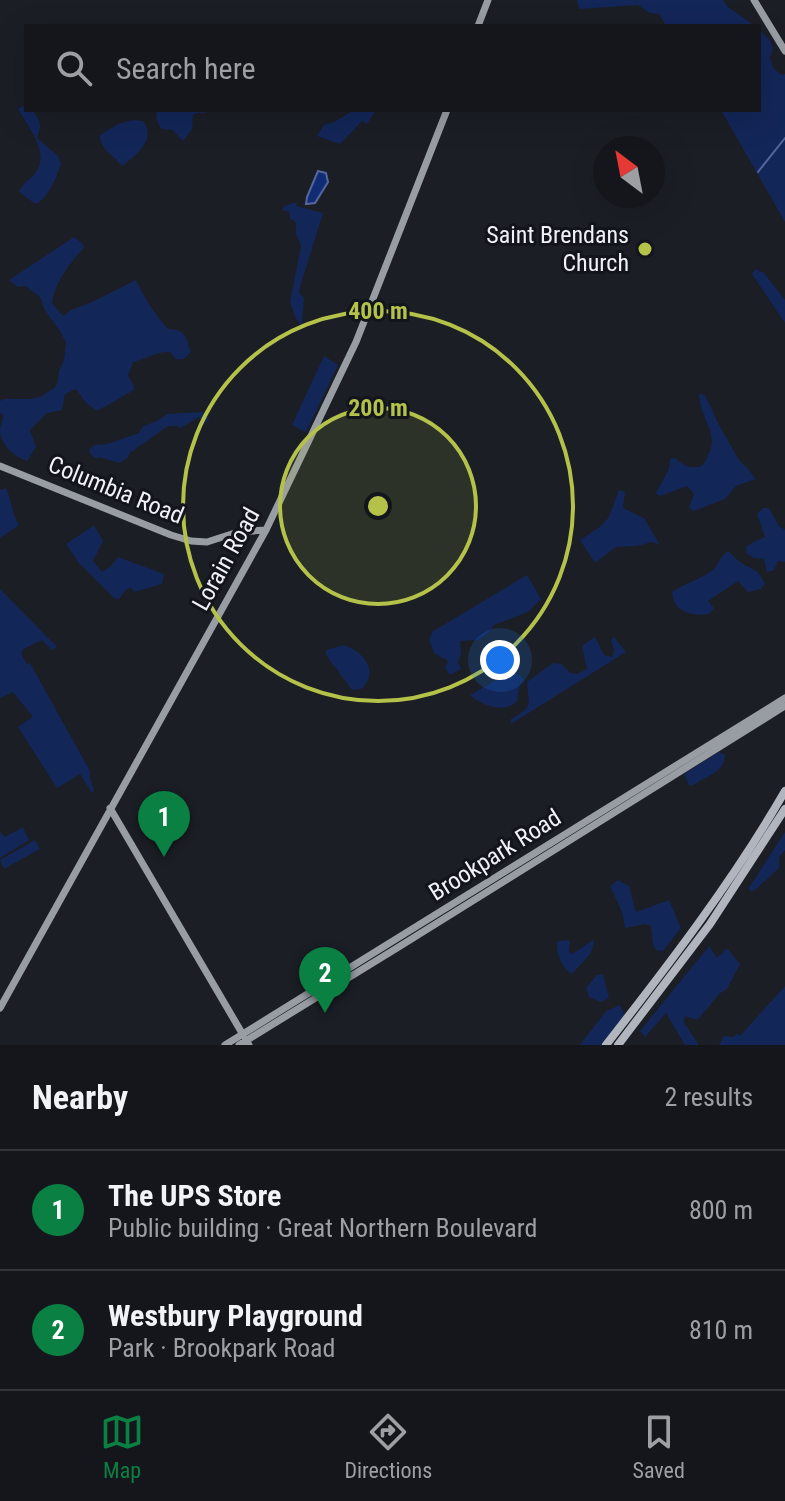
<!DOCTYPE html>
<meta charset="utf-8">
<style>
body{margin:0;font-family:"Roboto Condensed",sans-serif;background:#212329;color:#f1f3f6}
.compass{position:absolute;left:593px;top:136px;width:72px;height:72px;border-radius:50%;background:#14161c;box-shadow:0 8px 32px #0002;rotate:328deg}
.you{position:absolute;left:500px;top:660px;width:28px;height:28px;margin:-20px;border:6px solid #fff;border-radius:50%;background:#1a73e8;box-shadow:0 0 0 12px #1a73e833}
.badge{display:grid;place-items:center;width:52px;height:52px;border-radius:50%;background:#0b8043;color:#fff;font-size:26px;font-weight:700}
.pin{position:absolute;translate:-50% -66px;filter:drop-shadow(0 2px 4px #0008)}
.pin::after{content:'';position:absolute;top:42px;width:28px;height:24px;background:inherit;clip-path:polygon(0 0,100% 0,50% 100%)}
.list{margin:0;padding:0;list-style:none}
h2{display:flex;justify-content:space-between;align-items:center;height:104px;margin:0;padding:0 32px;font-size:34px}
h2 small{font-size:26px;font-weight:400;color:#9d9fa3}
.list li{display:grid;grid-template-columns:52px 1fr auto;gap:24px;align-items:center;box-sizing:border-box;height:120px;padding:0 32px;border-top:2px solid #33353b}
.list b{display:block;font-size:30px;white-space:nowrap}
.list p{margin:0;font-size:26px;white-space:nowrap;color:#9d9fa3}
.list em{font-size:26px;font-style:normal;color:#9d9fa3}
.icon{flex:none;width:44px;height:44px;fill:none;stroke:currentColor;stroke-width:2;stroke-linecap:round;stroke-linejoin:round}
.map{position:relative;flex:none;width:785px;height:1045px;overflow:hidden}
.search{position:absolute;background:#14161c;box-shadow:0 8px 32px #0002;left:24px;right:24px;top:24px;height:88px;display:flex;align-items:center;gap:20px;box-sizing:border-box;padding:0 28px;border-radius:0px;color:#9d9fa3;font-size:30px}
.sheet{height:344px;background:#14161c}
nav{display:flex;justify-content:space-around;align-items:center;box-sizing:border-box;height:112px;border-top:2px solid #33353b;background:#14161c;font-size:22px;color:#9d9fa3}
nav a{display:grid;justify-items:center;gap:4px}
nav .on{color:#0b8043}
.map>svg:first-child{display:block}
.green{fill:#132658}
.water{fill:#112c75;stroke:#54679c;stroke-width:2}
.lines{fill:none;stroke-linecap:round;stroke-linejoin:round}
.stream{stroke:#54679c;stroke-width:2}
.major{stroke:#989ca3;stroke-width:7}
.highway{stroke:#b1b5be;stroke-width:8}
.ring{fill:none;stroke:#b5c249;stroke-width:4}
.poi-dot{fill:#b5c249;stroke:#12151b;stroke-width:3}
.labels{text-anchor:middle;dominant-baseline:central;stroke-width:6;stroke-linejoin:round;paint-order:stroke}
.poi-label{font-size:24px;fill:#f0f2f7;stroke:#12151b;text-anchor:end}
.street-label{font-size:24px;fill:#f0f2f7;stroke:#12151b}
.centre{fill:#b5c249;stroke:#12151b;stroke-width:4}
.ring-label{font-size:24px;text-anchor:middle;font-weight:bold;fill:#b5c249;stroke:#12151b;stroke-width:6;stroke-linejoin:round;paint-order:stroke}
</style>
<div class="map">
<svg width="785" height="1045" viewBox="0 0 785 1045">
<rect width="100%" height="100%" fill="#1b1e25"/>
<path class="green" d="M 577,0 L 723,0 L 728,7 L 755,26 L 666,26 L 659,14 L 650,13 L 638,5 L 579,9 Z
M 759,30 L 770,40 L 773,49 L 770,58 L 774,69 L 782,75 L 785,74 L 785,222 L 721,110 L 759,110 Z
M 22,106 L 26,107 L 26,110 L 33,111 C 41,121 42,126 37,138 L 58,156 L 61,164 C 56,177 50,195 38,203 L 34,203 L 19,192 C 23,181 35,177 39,167 C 46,147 27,125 18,109 Z
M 158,110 L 207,110 L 206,113 L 197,113 L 193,115 L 192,129 L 183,141 L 173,130 L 162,129 C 157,123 154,117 158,110 Z
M 354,110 L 376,110 L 367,124 L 362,121 L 340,144 L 317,136 L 324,125 L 334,122 Z
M 133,120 L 143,121 C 157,139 137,155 122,166 C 115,156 99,149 100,135 L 118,124 Z
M 297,202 L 296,206 L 323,213 L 300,287 L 299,292 L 304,298 L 302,322 L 305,330 L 296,319 L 290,302 L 301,246 L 296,234 L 296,223 L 293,220 L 290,219 L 289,212 L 282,210 L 284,206 Z
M 74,237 L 82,243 L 84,247 C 70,264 55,281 52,303 L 63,316 L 71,310 L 92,302 L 136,280 C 145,298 154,314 168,329 C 188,330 185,337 191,352 L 184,359 L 176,359 L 170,352 C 157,351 146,359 133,362 L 128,376 L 133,384 L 134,390 L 97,411 L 86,403 L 76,389 L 65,394 L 62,410 L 47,413 L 30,430 L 36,447 L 27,461 C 14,456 0,446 0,428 C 1,424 3,420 3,415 L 0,413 L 0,401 L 4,399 L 29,399 L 40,397 L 54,388 L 58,382 L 59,371 L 64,360 L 66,343 L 60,331 L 44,309 L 41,298 L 26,286 L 18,287 L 9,280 Z
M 755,269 L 764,273 L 785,300 L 785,323 L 752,274 Z
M 324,356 L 338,365 L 306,432 L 292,425 Z
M 699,394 L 705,395 L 718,423 L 739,460 L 748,469 L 756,479 L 736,486 L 725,499 L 694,511 L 689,508 L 694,494 L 687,486 L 660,496 L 656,493 L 669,469 L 670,459 L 675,458 C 684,466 689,469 702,466 C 725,432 701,427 699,394 Z
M 201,412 L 206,413 L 209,418 L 204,425 L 199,417 L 179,429 L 178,426 L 168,426 L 131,452 L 127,458 L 120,463 L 99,457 L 97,459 L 91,455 L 89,450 L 94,445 L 107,444 L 139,433 L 143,426 L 157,421 L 167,414 Z
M 6,488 C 12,500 11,513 19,525 L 0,538 L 0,490 Z
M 619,490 L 625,492 L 623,508 L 644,518 L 660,545 L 652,542 L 637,546 L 616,547 L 595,563 L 580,540 L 601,526 L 609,517 Z
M 763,508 L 769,508 L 779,526 L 785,530 L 785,562 L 778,561 L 774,570 L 767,572 L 764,559 L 754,558 L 747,554 L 746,547 L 753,542 L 765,537 L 757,514 Z
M 93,526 L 95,527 L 103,541 L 93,561 L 102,572 L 110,567 L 118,557 L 164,574 L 162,584 L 134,592 L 130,587 L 125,591 L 119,599 L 114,598 L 79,563 L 66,544 Z
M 728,551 C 733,555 738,562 745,565 C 755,570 760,572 765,584 L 761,589 L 748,592 L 738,581 L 708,601 L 714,608 L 709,614 C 691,616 674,613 672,592 C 684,584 698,580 710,572 C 718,567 719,557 728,551 Z
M 527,575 L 541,599 L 528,612 L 494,625 L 489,632 L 478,640 L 460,641 L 461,654 L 458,662 L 461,669 L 450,675 L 445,668 L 448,661 L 434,653 L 429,640 L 432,632 Z
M 0,589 L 57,647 L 52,650 L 42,640 L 23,649 L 21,654 L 27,664 L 30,663 L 90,771 L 90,779 L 94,790 L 92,793 L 80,774 L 57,788 L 18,727 L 33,717 L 13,692 L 0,698 Z
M 595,637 L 604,655 L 612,657 L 614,651 L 611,640 L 614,637 L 626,652 L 511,724 L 511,719 C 533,706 529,706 527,682 L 553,663 L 561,664 L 570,673 L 577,674 L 587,669 L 582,646 Z
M 344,645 C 364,652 380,672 361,689 L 352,690 L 326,655 L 326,650 Z
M 515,672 L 524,679 L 519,688 L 517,702 C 503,713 482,706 470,695 L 507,674 Z
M 719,752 L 725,755 C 725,773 705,776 692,786 L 689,785 L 684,774 Z
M 23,827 L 29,840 L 0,858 L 0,832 L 5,837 Z
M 785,832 L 785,850 L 779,857 L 779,868 L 754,891 L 750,891 L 749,888 Z
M 35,840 L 40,849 L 4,869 L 0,860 Z
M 618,880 L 629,886 L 636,912 L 669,900 L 681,928 L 663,951 L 656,950 L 653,945 L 651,926 L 645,924 L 625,928 L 622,912 L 610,886 Z
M 568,940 L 570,942 L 569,952 L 572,954 L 593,940 L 594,942 L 591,953 L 572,974 C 561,968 556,953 557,941 Z
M 709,946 L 717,958 L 727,948 L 740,964 L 727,989 L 719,994 L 698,1020 L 684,1016 L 684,1023 L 699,1045 L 685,1045 L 666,1013 L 645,1037 L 640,1031 Z
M 603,974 L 609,998 L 601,1002 L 589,997 L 586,988 L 597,975 Z
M 785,986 L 785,1045 L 719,1045 L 724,1036 L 734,1037 L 737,1033 L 740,1036 Z
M 620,1005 L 625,1016 L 601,1045 L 580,1045 L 606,1011 Z"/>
<path class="water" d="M 318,171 L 326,173 L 328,182 L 315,203 L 306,204 L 307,197 Z"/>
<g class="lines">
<path class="stream" d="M 758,172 L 785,138"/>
<path class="major" d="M 754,0 L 785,51
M 478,26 L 488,0
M 0,466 L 171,535 L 191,541 L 207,542 L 238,532 L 266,530
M 110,808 L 249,1045
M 0,1008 L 266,530 L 356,342 L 447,110
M 225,1045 L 785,698
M 239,1045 L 397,948 L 785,706"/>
<path class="highway" d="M 606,1045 C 670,963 733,881 785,791
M 618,1045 L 710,924 L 785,809"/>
</g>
<circle cx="378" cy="506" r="98" fill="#b5c249" fill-opacity=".12"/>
<g class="ring">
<circle cx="378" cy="506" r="98"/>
<circle cx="378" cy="506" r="195"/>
</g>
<circle class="poi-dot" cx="645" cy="249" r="8"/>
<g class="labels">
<g class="poi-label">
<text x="629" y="235">Saint Brendans<tspan x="629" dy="28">Church</tspan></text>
</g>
<g class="street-label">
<text transform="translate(116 490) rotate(22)">Columbia Road</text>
<text transform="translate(226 559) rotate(-61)">Lorain Road</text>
<text transform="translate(495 855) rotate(-32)">Brookpark Road</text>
</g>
</g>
<circle cx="378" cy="506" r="12" class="centre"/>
<g class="ring-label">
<text x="378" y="319">400 m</text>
<text x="378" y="416">200 m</text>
</g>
</svg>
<svg class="compass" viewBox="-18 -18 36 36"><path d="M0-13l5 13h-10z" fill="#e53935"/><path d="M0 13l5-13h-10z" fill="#9d9fa3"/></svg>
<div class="you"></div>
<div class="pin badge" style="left:164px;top:857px">1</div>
<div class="pin badge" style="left:325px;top:1013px">2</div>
<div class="search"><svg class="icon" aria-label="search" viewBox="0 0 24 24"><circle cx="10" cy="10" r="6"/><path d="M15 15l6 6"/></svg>Search here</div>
</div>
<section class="sheet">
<h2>Nearby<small>2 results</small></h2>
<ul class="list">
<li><span class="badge">1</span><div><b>The UPS Store</b><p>Public building · Great Northern Boulevard</p></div><em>800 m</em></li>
<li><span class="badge">2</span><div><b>Westbury Playground</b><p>Park · Brookpark Road</p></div><em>810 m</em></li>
</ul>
</section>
<nav>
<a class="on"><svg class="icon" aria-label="map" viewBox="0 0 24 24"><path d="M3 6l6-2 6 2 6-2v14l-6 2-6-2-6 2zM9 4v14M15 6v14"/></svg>Map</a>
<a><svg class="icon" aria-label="directions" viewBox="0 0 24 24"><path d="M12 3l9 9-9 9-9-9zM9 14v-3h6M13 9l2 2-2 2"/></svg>Directions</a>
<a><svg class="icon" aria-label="saved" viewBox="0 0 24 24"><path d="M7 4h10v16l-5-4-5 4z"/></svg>Saved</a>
</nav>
